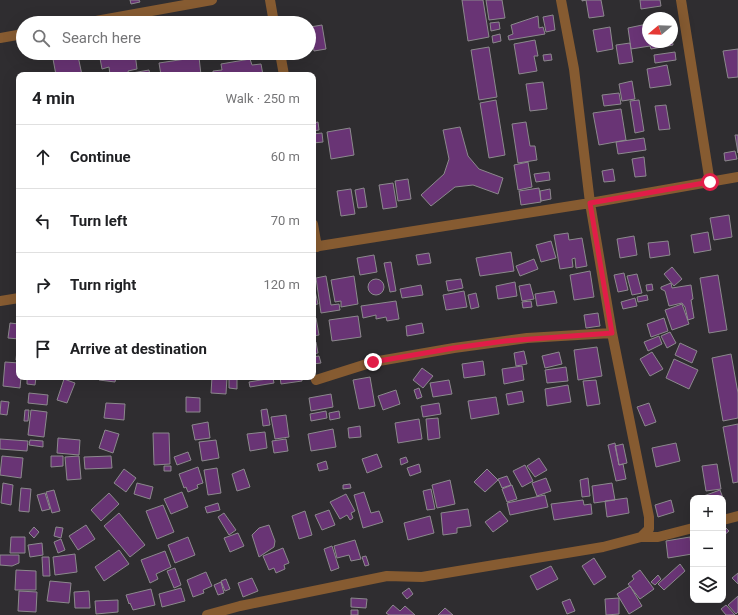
<!DOCTYPE html>
<meta charset="utf-8">
<style>
body{margin:0;font-family:Roboto,sans-serif;background:#f2f2f2;color:#202124}
.controls{position:absolute;right:12px;bottom:12px;display:grid;overflow:hidden;border-radius:8px;box-shadow:0 4px 16px #0002}
.controls button{width:36px;height:36px;display:grid;place-items:center;padding:0;border:0;border-bottom:1px solid #e0e0e0;background:#fff;color:#202124;font:20px sans-serif}
.compass{position:absolute;left:642px;top:12px;width:36px;height:36px;border-radius:50%;background:#fff;box-shadow:0 4px 16px #0002;rotate:251deg}
.stop{position:absolute;width:12px;height:12px;margin:-9px;border:3px solid #e11d48;border-radius:50%;background:#fff}
.stop.end{background:#e11d48;border-color:#fff;box-shadow:0 1px 4px #0008}
.list{margin:0;padding:0;list-style:none}
h2{display:flex;justify-content:space-between;align-items:center;height:52px;margin:0;padding:0 16px;font-size:17px}
h2 small{font-size:13px;font-weight:400;color:#757577}
.list li{display:grid;grid-template-columns:26px 1fr auto;gap:12px;align-items:center;box-sizing:border-box;height:64px;padding:0 16px;border-top:1px solid #e0e0e0}
.list b{display:block;font-size:15px;white-space:nowrap}
.list em{font-size:13px;font-style:normal;color:#757577}
.icon{flex:none;width:22px;height:22px;fill:none;stroke:currentColor;stroke-width:2;stroke-linecap:round;stroke-linejoin:round}
.map{position:relative;flex:none;width:738px;height:615px;overflow:hidden}
.search{position:absolute;background:#fff;box-shadow:0 4px 16px #0002;left:16px;top:16px;width:300px;height:44px;display:flex;align-items:center;gap:10px;box-sizing:border-box;padding:0 14px;border-radius:22px;color:#757577;font-size:15px}
.panel{position:absolute;background:#fff;box-shadow:0 4px 16px #0002;left:16px;top:72px;width:300px;height:308px;border-radius:8px}
.map>svg:first-child{display:block}
.building{fill:#693475;stroke:#8c898d}
.lines{fill:none;stroke-linecap:round;stroke-linejoin:round}
.minor{stroke:#865b31;stroke-width:10}
.route{stroke:#e11d48;stroke-width:5}
</style>
<div class="map">
<svg width="738" height="615" viewBox="0 0 738 615">
<rect width="100%" height="100%" fill="#2f2d30"/>
<path class="building" d="M 130,0 L 139,0 L 140,2 L 131,4 Z
M 462,0 L 483,0 L 489,37 L 468,41 Z
M 486,0 L 502,0 L 505,18 L 489,20 Z
M 582,0 L 601,0 L 604,16 L 589,18 L 586,0 L 582,1 Z
M 640,0 L 660,0 L 661,6 L 641,9 Z
M 553,15 L 555,30 L 546,32 L 543,17 Z
M 538,16 L 539,28 L 543,27 L 545,34 L 509,40 L 508,36 L 513,34 L 511,25 Z
M 647,21 L 648,21 L 648,42 L 672,42 L 672,37 L 673,45 L 651,49 L 650,46 L 631,49 L 628,28 L 647,24 Z
M 499,22 L 500,29 L 491,31 L 490,23 Z
M 322,25 L 326,49 L 314,51 L 310,27 Z
M 610,27 L 613,49 L 597,52 L 593,30 Z
M 500,34 L 501,41 L 493,43 L 492,36 Z
M 535,40 L 538,56 L 534,56 L 537,71 L 519,74 L 514,44 Z
M 630,43 L 633,62 L 619,64 L 616,45 Z
M 489,47 L 497,97 L 479,100 L 471,50 Z
M 738,49 L 738,77 L 728,78 L 723,51 Z
M 675,52 L 676,60 L 655,63 L 654,55 Z
M 99,53 L 135,53 L 137,69 L 128,71 L 129,75 L 110,75 L 109,67 L 102,69 Z
M 551,54 L 552,60 L 544,61 L 543,55 Z
M 78,56 L 82,75 L 56,75 L 53,59 Z
M 199,57 L 201,75 L 161,75 L 159,63 Z
M 250,59 L 252,65 L 261,64 L 263,75 L 213,75 L 213,71 L 222,70 L 221,64 Z
M 667,65 L 671,85 L 650,88 L 647,69 Z
M 149,70 L 150,75 L 132,75 L 132,73 Z
M 632,81 L 635,99 L 622,101 L 619,84 Z
M 543,82 L 547,109 L 530,111 L 526,84 Z
M 619,93 L 621,104 L 604,106 L 602,95 Z
M 496,100 L 505,155 L 489,158 L 480,103 Z
M 639,100 L 644,131 L 635,133 L 630,101 Z
M 666,105 L 670,129 L 659,130 L 655,106 Z
M 621,109 L 626,140 L 599,145 L 593,113 Z
M 318,122 L 319,130 L 313,131 L 313,123 Z
M 526,122 L 530,146 L 535,146 L 537,160 L 518,163 L 512,124 Z
M 460,127 L 468,156 L 479,169 L 503,178 L 498,194 L 473,185 L 455,187 L 431,206 L 421,195 L 444,174 L 449,159 L 443,130 Z
M 350,128 L 354,155 L 331,159 L 327,132 Z
M 322,133 L 323,142 L 313,143 L 313,134 Z
M 735,135 L 738,135 L 738,153 Z
M 644,138 L 646,150 L 618,154 L 616,142 Z
M 735,151 L 737,159 L 725,161 L 724,153 Z
M 644,157 L 646,176 L 635,177 L 632,159 Z
M 528,162 L 532,187 L 518,190 L 514,165 Z
M 613,169 L 615,181 L 604,182 L 602,171 Z
M 549,172 L 550,180 L 536,182 L 534,174 Z
M 408,179 L 411,199 L 398,201 L 395,181 Z
M 393,183 L 397,207 L 383,209 L 379,185 Z
M 364,188 L 367,207 L 358,208 L 355,190 Z
M 539,188 L 541,202 L 521,205 L 519,191 Z
M 351,189 L 355,214 L 341,216 L 337,191 Z
M 550,189 L 551,199 L 541,201 L 540,191 Z
M 729,215 L 732,237 L 714,240 L 710,218 Z
M 708,232 L 711,250 L 694,253 L 691,235 Z
M 568,233 L 569,240 L 582,238 L 587,266 L 576,268 L 575,258 L 572,259 L 573,267 L 560,269 L 554,235 Z
M 634,236 L 637,255 L 620,258 L 617,239 Z
M 551,241 L 556,258 L 541,262 L 536,245 Z
M 668,241 L 670,255 L 650,258 L 648,243 Z
M 511,252 L 514,271 L 480,276 L 476,258 Z
M 429,253 L 431,263 L 418,265 L 416,255 Z
M 374,255 L 377,272 L 360,275 L 357,258 Z
M 534,259 L 538,269 L 520,276 L 516,266 Z
M 391,262 L 396,291 L 390,292 L 384,263 Z
M 672,267 L 682,279 L 674,286 L 664,274 Z
M 590,271 L 594,297 L 574,300 L 570,275 Z
M 624,273 L 628,290 L 618,292 L 614,275 Z
M 637,274 L 642,293 L 632,295 L 627,276 Z
M 718,275 L 727,330 L 709,333 L 700,278 Z
M 326,276 L 331,305 L 339,304 L 340,310 L 321,313 L 316,278 Z
M 354,276 L 358,304 L 341,307 L 341,301 L 335,302 L 331,280 Z
M 461,279 L 463,288 L 448,291 L 446,281 Z
M368 287a8 8 0 1 1 16 0a8 8 0 1 1-16 0Z
M 313,282 L 318,304 L 313,305 Z
M 515,282 L 517,296 L 498,299 L 496,286 Z
M 671,283 L 672,288 L 691,285 L 693,299 L 691,300 L 694,318 L 688,320 L 685,307 L 682,303 L 669,306 L 665,291 L 661,289 L 661,287 Z
M 530,284 L 534,299 L 522,301 L 519,286 Z
M 652,284 L 653,290 L 647,291 L 646,285 Z
M 421,285 L 423,295 L 402,298 L 400,289 Z
M 464,291 L 467,307 L 446,310 L 443,295 Z
M 554,291 L 557,303 L 537,306 L 535,294 Z
M 476,293 L 479,307 L 471,309 L 468,295 Z
M 647,295 L 648,300 L 638,302 L 637,297 Z
M 635,298 L 637,306 L 623,309 L 621,302 Z
M 396,301 L 399,319 L 387,321 L 386,317 L 376,319 L 376,315 L 363,318 L 361,306 Z
M 531,301 L 532,307 L 523,308 L 522,302 Z
M 682,304 L 689,324 L 672,330 L 665,310 Z
M 598,313 L 600,326 L 586,328 L 584,315 Z
M 358,316 L 361,337 L 332,341 L 329,320 Z
M 316,318 L 319,335 L 313,336 L 313,319 Z
M 664,318 L 668,331 L 651,337 L 647,324 Z
M 10,323 L 19,324 L 19,339 L 8,338 Z
M 422,323 L 424,333 L 407,336 L 406,326 Z
M 670,332 L 676,343 L 667,348 L 661,336 Z
M 659,336 L 662,344 L 648,351 L 644,342 Z
M 18,340 L 19,340 L 19,360 L 16,360 Z
M 316,342 L 318,353 L 313,354 L 313,343 Z
M 680,343 L 697,351 L 692,363 L 675,355 Z
M 597,347 L 602,376 L 578,380 L 574,350 Z
M 524,351 L 527,364 L 516,366 L 514,353 Z
M 559,352 L 562,364 L 545,368 L 542,356 Z
M 652,352 L 663,369 L 650,376 L 640,359 Z
M 731,354 L 738,393 L 738,418 L 723,421 L 712,358 Z
M 319,356 L 321,363 L 313,364 L 313,357 Z
M 674,359 L 698,370 L 689,389 L 666,378 Z
M 483,361 L 485,375 L 464,378 L 462,364 Z
M 5,362 L 19,363 L 19,377 L 21,377 L 20,388 L 3,386 Z
M 522,366 L 524,380 L 504,384 L 502,369 Z
M 566,367 L 568,381 L 547,383 L 545,370 Z
M 422,368 L 433,376 L 423,388 L 413,380 Z
M 27,377 L 36,377 L 35,385 L 27,384 Z
M 99,377 L 116,377 L 115,382 L 99,380 Z
M 212,377 L 227,377 L 226,394 L 211,393 Z
M 229,377 L 237,377 L 237,389 L 229,388 Z
M 280,377 L 302,377 L 302,381 L 281,384 Z
M 370,377 L 375,406 L 359,409 L 353,380 Z
M 273,378 L 274,383 L 250,387 L 249,382 Z
M 64,379 L 75,383 L 67,403 L 57,400 Z
M 449,380 L 452,394 L 433,397 L 430,383 Z
M 596,380 L 600,404 L 587,406 L 583,381 Z
M 568,385 L 571,402 L 547,406 L 545,389 Z
M 419,388 L 422,397 L 417,399 L 414,390 Z
M 396,390 L 400,404 L 383,410 L 378,396 Z
M 522,391 L 524,402 L 508,405 L 506,394 Z
M 29,393 L 48,395 L 47,405 L 28,403 Z
M 331,394 L 333,407 L 311,411 L 309,398 Z
M 186,397 L 200,398 L 200,412 L 186,412 Z
M 496,397 L 499,414 L 471,419 L 468,401 Z
M 1,401 L 9,402 L 7,415 L 0,414 Z
M 106,403 L 125,404 L 124,420 L 104,418 Z
M 439,403 L 441,414 L 423,417 L 421,406 Z
M 649,403 L 656,422 L 645,426 L 637,407 Z
M 267,409 L 270,425 L 263,426 L 261,410 Z
M 25,410 L 29,410 L 28,421 L 24,421 Z
M 31,410 L 47,412 L 44,437 L 28,435 Z
M 326,411 L 327,418 L 311,421 L 310,414 Z
M 339,411 L 340,418 L 330,420 L 329,413 Z
M 286,415 L 289,437 L 275,439 L 271,417 Z
M 438,418 L 440,438 L 428,440 L 426,419 Z
M 419,419 L 422,439 L 398,443 L 395,423 Z
M 208,422 L 210,438 L 195,440 L 192,425 Z
M 738,424 L 738,482 L 733,483 L 723,427 Z
M 360,426 L 361,437 L 349,438 L 348,428 Z
M 333,429 L 336,447 L 311,451 L 308,434 Z
M 105,430 L 119,434 L 113,453 L 99,448 Z
M 265,432 L 267,448 L 250,451 L 247,434 Z
M 153,433 L 169,433 L 170,464 L 154,465 Z
M 58,438 L 80,440 L 79,455 L 57,453 Z
M 0,439 L 28,441 L 27,451 L 0,449 Z
M 286,439 L 288,451 L 274,453 L 272,441 Z
M 30,440 L 43,441 L 43,447 L 29,445 Z
M 216,440 L 219,458 L 202,461 L 199,442 Z
M 615,443 L 619,465 L 623,464 L 626,479 L 616,481 L 608,445 Z
M 676,443 L 680,461 L 656,467 L 652,448 Z
M 623,444 L 627,463 L 619,465 L 615,446 Z
M 188,452 L 191,460 L 177,465 L 174,457 Z
M 377,454 L 382,467 L 367,473 L 362,459 Z
M 2,456 L 23,458 L 21,478 L 0,475 Z
M 51,456 L 63,456 L 63,466 L 51,467 Z
M 79,456 L 81,479 L 67,480 L 65,457 Z
M 111,456 L 112,468 L 85,469 L 84,457 Z
M 406,457 L 408,462 L 401,465 L 400,459 Z
M 539,458 L 547,470 L 535,477 L 527,466 Z
M 326,461 L 328,469 L 319,471 L 317,464 Z
M 419,464 L 421,472 L 410,476 L 407,468 Z
M 717,464 L 721,489 L 706,491 L 702,466 Z
M 525,465 L 533,481 L 522,487 L 513,471 Z
M 164,466 L 171,466 L 171,471 L 164,471 Z
M 198,467 L 203,483 L 197,485 L 198,488 L 188,492 L 186,487 L 184,488 L 179,474 Z
M 217,468 L 221,493 L 208,495 L 204,470 Z
M 124,469 L 136,478 L 126,492 L 114,483 Z
M 244,469 L 250,487 L 237,491 L 232,474 Z
M 487,469 L 498,480 L 485,492 L 474,482 Z
M 507,476 L 511,485 L 502,488 L 498,479 Z
M 546,478 L 551,491 L 537,496 L 532,483 Z
M 588,478 L 590,496 L 582,497 L 580,480 Z
M 450,480 L 455,504 L 437,508 L 432,485 Z
M 3,483 L 13,485 L 11,505 L 1,503 Z
M 137,483 L 153,487 L 150,499 L 134,494 Z
M 612,483 L 615,500 L 594,503 L 592,486 Z
M 350,484 L 351,488 L 343,489 L 343,485 Z
M 512,485 L 517,499 L 507,502 L 502,489 Z
M 21,488 L 31,489 L 29,512 L 19,511 Z
M 431,489 L 435,509 L 427,510 L 423,491 Z
M 54,490 L 60,511 L 52,513 L 46,492 Z
M 720,490 L 723,498 L 698,498 Z
M 182,492 L 188,507 L 171,514 L 164,499 Z
M 364,492 L 371,513 L 379,511 L 383,522 L 363,528 L 354,495 Z
M 45,493 L 50,509 L 42,511 L 37,495 Z
M 109,493 L 119,504 L 101,521 L 91,510 Z
M 346,494 L 355,511 L 351,513 L 353,518 L 350,520 L 347,515 L 340,519 L 330,502 Z
M 545,495 L 548,507 L 510,515 L 507,503 Z
M 627,498 L 629,513 L 607,517 L 605,501 Z
M 583,500 L 584,505 L 591,504 L 592,514 L 554,520 L 551,504 Z
M 671,500 L 674,512 L 658,517 L 655,505 Z
M 218,503 L 220,510 L 207,513 L 205,507 Z
M 163,505 L 174,532 L 157,539 L 146,511 Z
M 468,509 L 471,526 L 457,528 L 457,533 L 443,535 L 441,513 Z
M 329,510 L 335,525 L 322,530 L 315,515 Z
M 305,511 L 312,535 L 299,539 L 292,516 Z
M 500,511 L 508,521 L 493,532 L 485,522 Z
M 119,513 L 145,545 L 130,557 L 104,526 Z
M 224,513 L 236,530 L 229,535 L 218,517 Z
M 430,516 L 434,533 L 408,540 L 404,523 Z
M 86,525 L 95,539 L 78,550 L 69,536 Z
M 269,525 L 275,541 L 274,547 L 259,557 L 252,535 L 259,528 Z
M 723,525 L 729,531 L 723,536 Z
M 34,527 L 39,532 L 34,538 L 29,533 Z
M 56,527 L 63,528 L 61,538 L 54,536 Z
M 238,533 L 244,546 L 230,552 L 224,538 Z
M 11,537 L 25,537 L 25,553 L 10,553 Z
M 188,537 L 195,555 L 175,563 L 168,545 Z
M 690,537 L 692,554 L 668,558 L 666,541 Z
M 61,539 L 65,550 L 58,553 L 54,542 Z
M 355,540 L 361,559 L 351,561 L 349,555 L 337,558 L 334,546 Z
M 42,543 L 43,555 L 30,557 L 28,545 Z
M 332,546 L 339,568 L 331,571 L 324,549 Z
M 283,548 L 289,563 L 284,565 L 285,569 L 276,573 L 274,568 L 269,570 L 263,556 Z
M 119,550 L 129,564 L 104,581 L 95,567 Z
M 165,551 L 171,567 L 156,574 L 158,579 L 150,583 L 141,560 Z
M 75,554 L 77,572 L 55,575 L 53,557 Z
M 0,555 L 19,555 L 19,563 L 12,566 L 0,565 Z
M 366,556 L 369,565 L 365,566 L 362,557 Z
M 42,557 L 49,557 L 50,576 L 43,576 Z
M 594,558 L 606,577 L 594,585 L 582,566 Z
M 680,564 L 685,571 L 664,590 L 658,584 Z
M 551,566 L 558,579 L 537,590 L 530,576 Z
M 175,568 L 181,585 L 174,588 L 167,571 Z
M 16,570 L 36,571 L 36,590 L 15,590 Z
M 640,570 L 654,589 L 640,599 L 628,584 L 634,579 L 632,576 Z
M 206,572 L 212,586 L 203,590 L 204,593 L 193,597 L 187,580 Z
M 738,573 L 738,584 L 732,578 Z
M 658,575 L 661,579 L 655,585 L 651,582 Z
M 252,578 L 258,591 L 243,597 L 238,583 Z
M 226,579 L 230,589 L 225,591 L 221,581 Z
M 50,581 L 71,583 L 69,603 L 47,601 Z
M 221,582 L 224,593 L 218,595 L 214,585 Z
M 630,586 L 642,606 L 629,614 L 617,594 Z
M 181,588 L 185,601 L 162,607 L 159,594 Z
M 409,588 L 413,594 L 407,599 L 402,593 Z
M 151,589 L 155,605 L 133,610 L 130,603 L 129,604 L 126,595 Z
M 19,591 L 37,592 L 36,612 L 18,611 Z
M 89,591 L 90,608 L 75,608 L 74,592 Z
M 738,596 L 738,612 L 736,614 L 728,605 Z
M 351,598 L 367,599 L 366,608 L 351,607 Z
M 619,598 L 619,614 L 606,615 L 605,599 Z
M 570,599 L 575,611 L 567,614 L 562,602 Z
M 118,600 L 118,612 L 96,614 L 95,601 Z
M 393,605 L 400,611 L 405,606 L 415,615 L 389,615 L 386,613 Z
M 726,605 L 735,615 L 726,615 L 721,609 Z
M 445,608 L 453,615 L 438,615 Z
M 351,610 L 358,610 L 358,615 L 351,615 Z"/>
<g class="lines">
<path class="minor" d="M 270,0 L 274,23
M 681,0 L 710,183
M 85,23 L 212,0
M 0,38 L 23,34
M 280,53 L 284,75
M 313,224 L 317,247
M 313,247 L 590,203 L 738,177
M 0,301 L 19,298
M 316,380 L 373,362 L 454,348 L 527,338 L 612,333
M 723,520 L 738,516
M 641,537 L 658,537 L 693,528
M 207,615 L 240,606 L 387,576 L 422,577 L 603,547 L 641,537 L 649,529 L 649,517 L 612,333 L 590,203 L 574,69 L 561,0"/>
</g>
<g class="lines">
<path class="route" d="M 373,362 L 454,348 L 505,341 L 612,333 L 590,203 L 710,182"/>
</g>
</svg>
<div class="controls">
<button>+</button>
<button>−</button>
<button><svg class="icon" aria-label="layers" viewBox="0 0 24 24"><path d="M12 4l9 5-9 5-9-5zM3 14l9 5 9-5"/></svg></button>
</div>
<svg class="compass" viewBox="-18 -18 36 36"><path d="M0-13l5 13h-10z" fill="#e53935"/><path d="M0 13l5-13h-10z" fill="#757577"/></svg>
<div class="stop" style="left:710px;top:182px"></div>
<div class="stop end" style="left:373px;top:362px"></div>
<div class="search"><svg class="icon" aria-label="search" viewBox="0 0 24 24"><circle cx="10" cy="10" r="6"/><path d="M15 15l6 6"/></svg>Search here</div>
<section class="panel">
<h2>4 min<small>Walk · 250 m</small></h2>
<ul class="list">
<li><svg class="icon" aria-label="ahead" viewBox="0 0 24 24"><path d="M12 20V5M6 11l6-6 6 6"/></svg><div><b>Continue</b></div><em>60 m</em></li>
<li><svg class="icon" aria-label="left" viewBox="0 0 24 24"><path d="M17 20v-9H6M10 6l-5 5 5 5"/></svg><div><b>Turn left</b></div><em>70 m</em></li>
<li><svg class="icon" aria-label="right" viewBox="0 0 24 24"><path d="M7 20v-9h11M14 6l5 5-5 5"/></svg><div><b>Turn right</b></div><em>120 m</em></li>
<li><svg class="icon" aria-label="arrive" viewBox="0 0 24 24"><path d="M6 21V4h12l-3 4 3 4H6"/></svg><div><b>Arrive at destination</b></div></li>
</ul>
</section>
</div>
